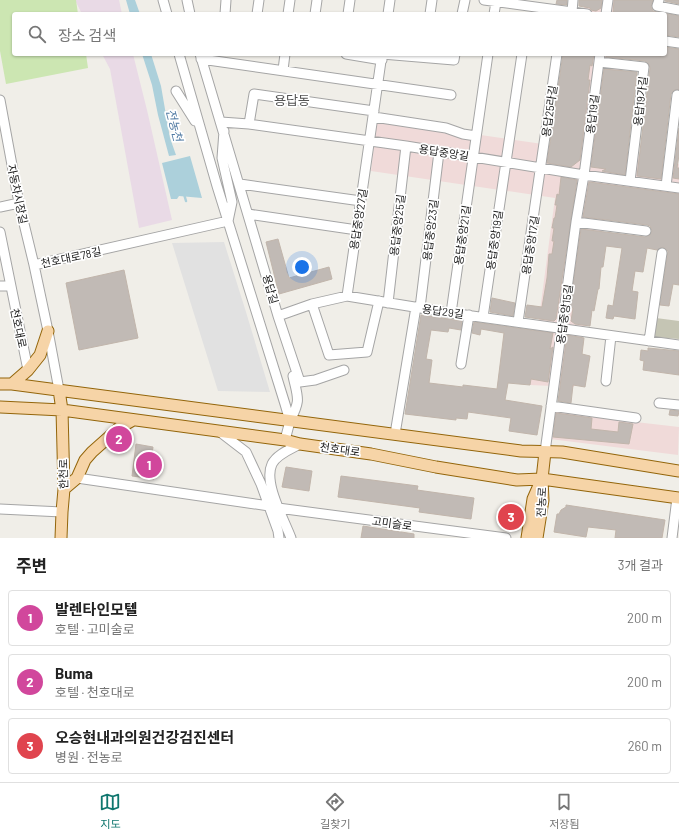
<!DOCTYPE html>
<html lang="ko">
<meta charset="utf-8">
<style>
body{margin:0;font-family:Barlow,"Noto Sans KR",sans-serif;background:#f2f2f2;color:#222}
.you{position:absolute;left:302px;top:267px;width:14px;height:14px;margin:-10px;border:3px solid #fff;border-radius:50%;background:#1a73e8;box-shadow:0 0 0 6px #1a73e833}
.badge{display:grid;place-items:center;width:26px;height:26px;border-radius:50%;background:#0f766e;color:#fff;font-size:13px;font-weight:700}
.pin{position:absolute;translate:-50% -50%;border:2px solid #fff;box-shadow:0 1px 4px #0006}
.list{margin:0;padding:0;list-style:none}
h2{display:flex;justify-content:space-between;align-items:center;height:52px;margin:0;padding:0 16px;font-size:17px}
h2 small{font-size:13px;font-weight:400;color:#767676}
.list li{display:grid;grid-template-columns:26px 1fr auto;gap:12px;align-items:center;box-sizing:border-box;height:56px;margin:0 8px 8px;padding:0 8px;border:1px solid #e0e0e0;border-radius:4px}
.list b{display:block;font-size:15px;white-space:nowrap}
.list p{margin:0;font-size:13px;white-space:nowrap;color:#767676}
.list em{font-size:13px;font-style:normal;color:#767676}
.icon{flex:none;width:22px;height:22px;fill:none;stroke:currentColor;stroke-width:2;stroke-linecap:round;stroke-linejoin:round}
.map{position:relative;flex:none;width:679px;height:538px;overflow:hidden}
.search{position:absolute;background:#fff;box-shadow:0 1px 3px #0004;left:12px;right:12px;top:12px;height:44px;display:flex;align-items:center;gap:10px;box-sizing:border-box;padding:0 14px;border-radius:4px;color:#767676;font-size:15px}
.sheet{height:244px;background:#fff}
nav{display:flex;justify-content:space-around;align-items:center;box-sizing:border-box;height:56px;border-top:1px solid #e0e0e0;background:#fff;font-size:11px;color:#767676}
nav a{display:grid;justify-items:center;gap:2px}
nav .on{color:#0f766e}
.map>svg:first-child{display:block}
.commercial{fill:#f0dad9}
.industrial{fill:#e9dae6}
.construction{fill:#c5c5b4}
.grass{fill:#cce6b2}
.parking{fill:#e1e1e1}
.water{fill:#acd0db}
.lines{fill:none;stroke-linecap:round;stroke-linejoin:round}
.stream{stroke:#acd0db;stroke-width:2.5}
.building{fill:#c1bab5;stroke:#c1b5ab}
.minor-casing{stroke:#a5a5a5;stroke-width:11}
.major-casing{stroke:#93650a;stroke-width:13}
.minor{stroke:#fff;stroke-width:9}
.major{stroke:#f6d4a7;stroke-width:11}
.labels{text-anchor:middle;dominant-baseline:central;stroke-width:3.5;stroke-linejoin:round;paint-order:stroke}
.street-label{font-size:11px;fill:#212121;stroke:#fff}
.water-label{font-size:12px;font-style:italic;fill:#507aa3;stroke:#fff}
.quarter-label{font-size:13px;fill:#545454;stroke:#fff}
</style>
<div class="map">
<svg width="679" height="538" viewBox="0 0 679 538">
<rect width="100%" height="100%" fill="#f0eee8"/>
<path class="commercial" d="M 585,0 L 630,0 L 629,14 L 583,14 Z
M 577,54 L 624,54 L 613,151 L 679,164 L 679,214 L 606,203 L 574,387 L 530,385 L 555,198 L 371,171 L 377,120 L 563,147 Z
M 553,410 L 592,417 L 679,427 L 678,455 L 550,439 Z"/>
<path class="industrial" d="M 75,0 L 119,0 L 122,14 L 82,14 Z
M 102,54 L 133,54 L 147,110 L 172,220 L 139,228 L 110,69 Z"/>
<path class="construction" d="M 656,318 L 679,321 L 679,339 L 654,337 Z"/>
<path class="grass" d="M 0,0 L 76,0 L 78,14 L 14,14 L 14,54 L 86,54 L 88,68 L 6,84 L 0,51 Z"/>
<path class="parking" d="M 224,242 L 246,312 L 270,392 L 218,391 L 172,243 Z"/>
<path class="water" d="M 126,0 L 135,0 L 140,14 L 130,14 Z
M 142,54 L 151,54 L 161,86 L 170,138 L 176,155 L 169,156 L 158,115 L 152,85 Z
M 190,156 L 202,198 L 179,196 L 177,199 L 171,199 L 162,163 Z"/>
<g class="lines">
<path class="stream" d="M 184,194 L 186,201"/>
</g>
<path class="building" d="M 557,0 L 567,0 L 567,5 L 556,4 Z
M 579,0 L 602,0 L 601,8 L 596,11 L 591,10 L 590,8 L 579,6 Z
M 614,0 L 653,0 L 651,7 L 653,11 L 679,16 L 679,37 L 665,35 L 665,14 L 613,14 Z
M 665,0 L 679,0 L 679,4 L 665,1 Z
M 665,47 L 679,49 L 679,90 L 674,90 L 671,94 L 661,179 L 637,176 L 650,68 L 649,64 L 645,61 L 606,57 L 606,54 L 642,54 L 661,56 L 661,54 L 665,54 Z
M 563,54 L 594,54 L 592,66 L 590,65 L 588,80 L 590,80 L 580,160 L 571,167 L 547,163 Z
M 604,69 L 637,72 L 625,175 L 602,171 L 606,169 L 591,167 Z
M 679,128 L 679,155 L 677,168 L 679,168 L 679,179 L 673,178 Z
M 561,177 L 577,180 L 556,319 L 554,321 L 525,317 L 527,305 L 542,307 L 547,278 L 549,254 L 552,254 L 554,241 L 552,241 L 554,228 L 552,228 L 554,218 L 555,218 L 557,205 L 555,205 L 557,194 L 559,195 Z
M 589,182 L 679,194 L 679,285 L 673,284 L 669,306 L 660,305 L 668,251 L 663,247 L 657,250 L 647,248 L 643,272 L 635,271 L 632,291 L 638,292 L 635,319 L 614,316 L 613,319 L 606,318 L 608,305 L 613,306 L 622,248 L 606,246 L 603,267 L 601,267 L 599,289 L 598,289 L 594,311 L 592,310 L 590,326 L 575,324 L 571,321 L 573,308 L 570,308 L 581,229 L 645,237 L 650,235 L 652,231 L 650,226 L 647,225 L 583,217 Z
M 278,239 L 289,278 L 329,267 L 332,279 L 279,294 L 266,242 Z
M 124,270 L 138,338 L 79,350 L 66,283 Z
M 492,298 L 515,303 L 513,316 L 490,312 Z
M 421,315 L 462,321 L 461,330 L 449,328 L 448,332 L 431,330 L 426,359 L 432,360 L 429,383 L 463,387 L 463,385 L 497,389 L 504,333 L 481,329 L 480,335 L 472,333 L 474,322 L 553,333 L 550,349 L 553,347 L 548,382 L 531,379 L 530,385 L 508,383 L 505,400 L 542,406 L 537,435 L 509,431 L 511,418 L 468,412 L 467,419 L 456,418 L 456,420 L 405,414 Z
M 567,335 L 584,338 L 582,354 L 590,356 L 585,387 L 573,385 L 571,403 L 558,401 Z
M 648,348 L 679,351 L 679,375 L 643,370 L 644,361 L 640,360 L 641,350 L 648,351 Z
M 670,410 L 679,411 L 678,416 L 669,415 Z
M 556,413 L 592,418 L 591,429 L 618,432 L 619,422 L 633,424 L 629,444 L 553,437 Z
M 136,444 L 153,447 L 151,463 L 156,464 L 154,479 L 132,476 Z
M 286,467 L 312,471 L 309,491 L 282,487 Z
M 341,476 L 418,486 L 417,490 L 474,498 L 471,519 L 419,512 L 420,508 L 338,497 Z
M 566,505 L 665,520 L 662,538 L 615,538 L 616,530 L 588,527 L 586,537 L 554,532 L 557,514 L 559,514 L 561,510 L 566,507 Z
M 363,526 L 414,534 L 414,538 L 361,538 Z"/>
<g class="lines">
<g class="minor-casing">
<path id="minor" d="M 163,0 L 167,14
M 187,0 L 190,14
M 484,0 L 587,14
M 659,0 L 657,6 L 679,10
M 572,12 L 573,0
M 225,14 L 226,0
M 257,14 L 259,0
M 288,14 L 290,0
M 315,14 L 317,0
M 348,14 L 350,0
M 388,14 L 390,0
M 430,14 L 432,0
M 462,14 L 465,0
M 494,14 L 496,2
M 606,14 L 608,0
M 665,41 L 679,43
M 179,54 L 217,186 L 285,404 L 290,421 L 285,440
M 200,54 L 278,316 L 300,382 L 315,380 L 344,370
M 346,54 L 382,60
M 382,54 L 454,60 L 455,54
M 201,59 L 451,95
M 599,62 L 644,67 L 630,181
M 283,70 L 285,54
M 176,91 L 195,121
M 0,100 L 19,203 L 34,265
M 374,117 L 446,128 L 463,134 L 476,136
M 221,122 L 249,124 L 406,146 L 584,175 L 679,188
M 249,124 L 254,94 L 374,111
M 240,184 L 361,201
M 666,186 L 677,95
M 0,207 L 19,203
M 248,214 L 357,230
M 576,222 L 646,231
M 0,232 L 28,370
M 0,286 L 10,286
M 347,296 L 382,54
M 388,303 L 406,146
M 312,304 L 329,355 L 367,352 L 379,301
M 420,308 L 439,152
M 451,313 L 488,54
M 278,316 L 312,304 L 347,296 L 451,313 L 679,345
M 483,317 L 522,54
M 518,322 L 557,54
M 649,341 L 662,253
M 461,364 L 469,315
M 606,381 L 611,336
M 59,390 L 48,331 L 34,265 L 228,221 L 232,202 L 222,158 L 224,131
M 659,403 L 679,405
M 551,406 L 636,418
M 290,421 C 301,399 298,399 293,376
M 220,432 L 246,452 L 261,484 L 278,531 L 279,538
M 395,434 L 416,307
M 545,452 L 576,222 L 584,175 L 600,54
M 77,478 L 269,506
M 278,508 L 506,538
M 0,509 L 62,512
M 291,538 C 284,519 263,483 272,464 C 277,454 291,449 300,444
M 672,538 L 677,498"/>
</g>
<g class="major-casing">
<path id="major" d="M 0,384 L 12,384 L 521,451 L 562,452 L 679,471
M 12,384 L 28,370 L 40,355 L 48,331
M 59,390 L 62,410 L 64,489 L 62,512 L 61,538
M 0,407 L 62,410 L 285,440 L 300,444 L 371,454 L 436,467 L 517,480 L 542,479 L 679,498
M 64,489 L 77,478 L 85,460 L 92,452 L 119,428 L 133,420
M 527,538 L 533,499 L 541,481
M 537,538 L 543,500 L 542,479 L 545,452"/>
</g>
<use href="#minor" class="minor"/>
<use href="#major" class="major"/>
</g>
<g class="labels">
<g class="street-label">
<text transform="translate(640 101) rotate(-83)">용답19가길</text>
<text transform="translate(549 111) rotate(-82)">용답25라길</text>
<text transform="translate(592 114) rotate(-83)">용답19길</text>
<text transform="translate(444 152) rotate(9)">용답중앙길</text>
<text transform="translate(18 194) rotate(78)">자동차시장길</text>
<text transform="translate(358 219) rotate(-81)">용답중앙27길</text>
<text transform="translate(397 225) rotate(-83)">용답중앙25길</text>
<text transform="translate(430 230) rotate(-83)">용답중앙23길</text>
<text transform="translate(462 235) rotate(-82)">용답중앙21길</text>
<text transform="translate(494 240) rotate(-82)">용답중앙19길</text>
<text transform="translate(530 245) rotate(-81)">용답중앙17길</text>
<text transform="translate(71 257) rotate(-12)">천호대로78길</text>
<text transform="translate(271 289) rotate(74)">용답길</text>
<text transform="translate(443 311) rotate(8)">용답29길</text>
<text transform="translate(564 314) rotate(-82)">용답중앙15길</text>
<text transform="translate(19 328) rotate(78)">천호대로</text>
<text transform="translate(340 449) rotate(8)">천호대로</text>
<text transform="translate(63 474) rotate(-91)">한천로</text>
<text transform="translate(541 502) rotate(-87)">전농로</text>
<text transform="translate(392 523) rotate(8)">고미술로</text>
</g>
<g class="water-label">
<text transform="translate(175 125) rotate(75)">전농천</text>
</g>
<g class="quarter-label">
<text x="292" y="100">용답동</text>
</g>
</g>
</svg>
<div class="you"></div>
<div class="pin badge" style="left:149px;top:465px;background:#d1479c">1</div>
<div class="pin badge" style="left:119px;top:439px;background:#d1479c">2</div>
<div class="pin badge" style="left:511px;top:517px;background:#e0444e">3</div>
<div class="search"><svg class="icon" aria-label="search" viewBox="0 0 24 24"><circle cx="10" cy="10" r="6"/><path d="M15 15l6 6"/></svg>장소 검색</div>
</div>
<section class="sheet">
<h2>주변<small>3개 결과</small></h2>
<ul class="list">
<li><span class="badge" style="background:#d1479c">1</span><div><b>발렌타인모텔</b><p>호텔 · 고미술로</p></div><em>200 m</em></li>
<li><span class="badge" style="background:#d1479c">2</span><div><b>Buma</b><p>호텔 · 천호대로</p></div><em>200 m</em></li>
<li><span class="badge" style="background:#e0444e">3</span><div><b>오승현내과의원건강검진센터</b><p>병원 · 전농로</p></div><em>260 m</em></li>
</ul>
</section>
<nav>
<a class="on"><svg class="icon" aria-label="map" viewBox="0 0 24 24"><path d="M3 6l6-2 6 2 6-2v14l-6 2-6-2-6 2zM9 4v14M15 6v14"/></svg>지도</a>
<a><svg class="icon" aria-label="directions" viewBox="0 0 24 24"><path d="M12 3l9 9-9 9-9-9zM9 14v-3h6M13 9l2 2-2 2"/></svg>길찾기</a>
<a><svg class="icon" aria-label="saved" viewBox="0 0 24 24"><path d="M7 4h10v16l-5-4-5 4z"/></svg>저장됨</a>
</nav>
